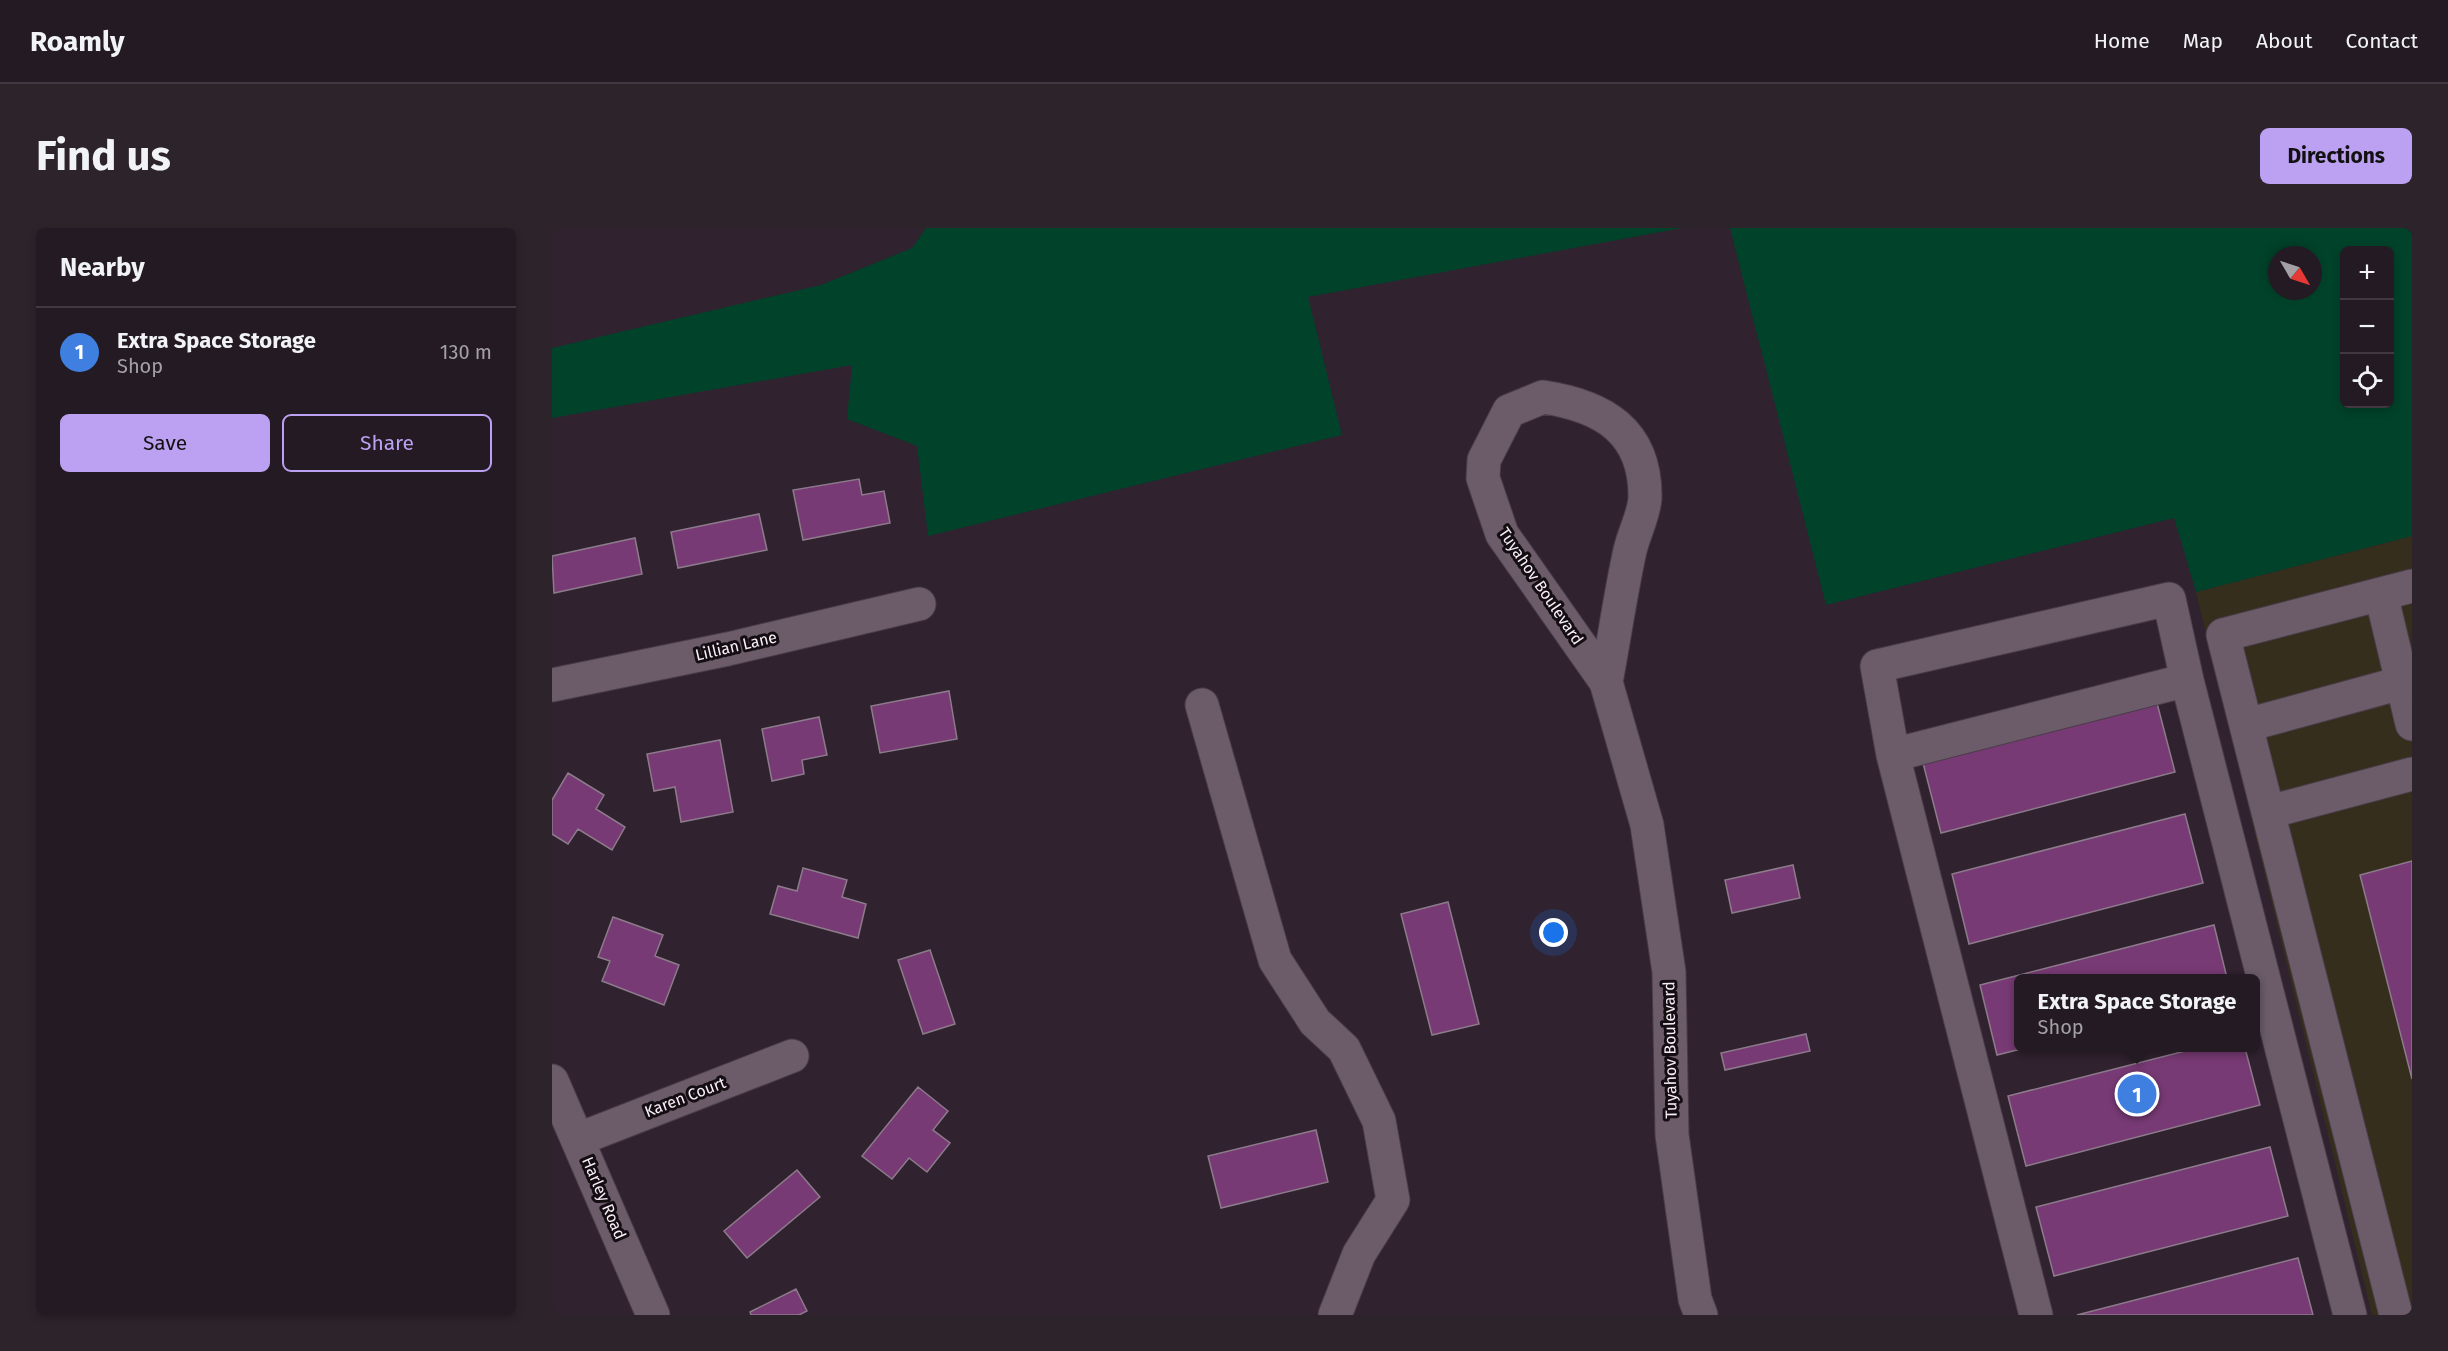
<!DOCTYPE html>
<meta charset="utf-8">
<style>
body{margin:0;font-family:"Fira Sans",sans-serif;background:#2c232b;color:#f1f3f6}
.controls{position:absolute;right:18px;top:18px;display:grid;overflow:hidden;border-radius:9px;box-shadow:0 3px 9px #0003}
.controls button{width:54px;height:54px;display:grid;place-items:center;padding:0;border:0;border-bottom:2px solid #413841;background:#241a23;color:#f1f3f6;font:30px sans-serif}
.compass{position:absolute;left:1716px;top:18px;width:54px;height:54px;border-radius:50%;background:#241a23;box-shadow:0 3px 9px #0003;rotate:129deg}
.you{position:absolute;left:1002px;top:705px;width:21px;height:21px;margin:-15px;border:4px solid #fff;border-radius:50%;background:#1a73e8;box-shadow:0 0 0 9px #1a73e833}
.badge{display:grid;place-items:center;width:39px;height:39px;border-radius:50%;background:#bca0f2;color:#fff;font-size:20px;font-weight:700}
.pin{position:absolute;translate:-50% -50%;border:3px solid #fff;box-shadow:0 2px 6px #0006}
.popup{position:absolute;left:1462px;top:746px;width:246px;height:78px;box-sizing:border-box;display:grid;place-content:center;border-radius:9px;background:#241a23;filter:drop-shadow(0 2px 4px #0005);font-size:20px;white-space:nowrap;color:#a3a1a6}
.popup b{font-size:22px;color:#f1f3f6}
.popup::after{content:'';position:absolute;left:50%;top:100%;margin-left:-12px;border:12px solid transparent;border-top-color:#241a23}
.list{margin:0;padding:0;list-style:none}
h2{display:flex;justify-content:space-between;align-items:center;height:78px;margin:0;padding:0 24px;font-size:26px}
h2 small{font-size:20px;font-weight:400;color:#a3a1a6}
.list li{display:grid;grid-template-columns:39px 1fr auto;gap:18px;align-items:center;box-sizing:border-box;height:90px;padding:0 24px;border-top:2px solid #413841}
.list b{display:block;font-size:22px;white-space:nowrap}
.list p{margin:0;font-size:20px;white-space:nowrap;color:#a3a1a6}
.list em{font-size:20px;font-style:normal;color:#a3a1a6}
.actions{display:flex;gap:12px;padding:18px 24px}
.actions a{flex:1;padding:14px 0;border:2px solid #bca0f2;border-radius:9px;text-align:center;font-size:21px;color:#bca0f2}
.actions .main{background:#bca0f2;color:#111}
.icon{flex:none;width:33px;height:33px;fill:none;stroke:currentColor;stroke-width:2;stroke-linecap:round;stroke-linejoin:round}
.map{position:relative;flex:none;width:1860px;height:1087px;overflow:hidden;border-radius:9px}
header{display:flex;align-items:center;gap:36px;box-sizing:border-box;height:84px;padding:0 30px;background:#241a23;border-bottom:2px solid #413841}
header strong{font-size:28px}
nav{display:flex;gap:33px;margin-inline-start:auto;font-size:21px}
.intro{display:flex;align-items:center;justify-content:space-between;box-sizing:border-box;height:144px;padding:0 36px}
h1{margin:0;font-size:42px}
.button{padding:15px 27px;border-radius:9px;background:#bca0f2;color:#111;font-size:21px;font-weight:700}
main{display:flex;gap:36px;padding:0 36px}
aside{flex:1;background:#241a23;border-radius:9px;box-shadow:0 3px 9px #0003}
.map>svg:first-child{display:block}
.commercial{fill:#362e1d}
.green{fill:#00422a;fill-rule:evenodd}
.building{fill:#783a74;stroke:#8c7b8b;stroke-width:1.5}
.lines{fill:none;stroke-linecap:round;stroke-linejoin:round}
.minor-casing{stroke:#493d48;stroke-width:35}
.minor{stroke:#6c5c6a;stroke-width:33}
.labels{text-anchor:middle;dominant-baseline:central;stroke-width:6;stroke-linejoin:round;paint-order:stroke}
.street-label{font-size:16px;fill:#f9eff8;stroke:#140e13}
</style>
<header>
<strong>Roamly</strong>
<nav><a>Home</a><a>Map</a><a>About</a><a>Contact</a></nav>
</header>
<div class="intro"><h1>Find us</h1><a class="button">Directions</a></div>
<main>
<aside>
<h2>Nearby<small></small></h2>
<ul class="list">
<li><span class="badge" style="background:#3f7fe0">1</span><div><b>Extra Space Storage</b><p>Shop</p></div><em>130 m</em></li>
</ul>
<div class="actions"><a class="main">Save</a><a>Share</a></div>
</aside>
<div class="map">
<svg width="1860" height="1087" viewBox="0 0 1860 1087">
<rect width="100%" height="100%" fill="#30222f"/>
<path class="commercial" d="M 1860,308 L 1860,1087 L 1820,1087 L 1644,364 Z"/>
<path class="green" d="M 374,0 L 1130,0 L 756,69 L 790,207 L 376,308 L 365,218 L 295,191 L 300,137 L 0,190 L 0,120 L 269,57 L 360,20 Z
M 1178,0 L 1860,0 L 1860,308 L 1644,364 L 1622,290 L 1274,377 ZM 1792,22 L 1838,22 L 1838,176 L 1792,176 ZM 1725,27 L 1761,27 L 1761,63 L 1725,63 Z"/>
<path class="building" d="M 307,251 L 310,267 L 332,263 L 338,295 L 251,312 L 241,262 Z
M 207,286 L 215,322 L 126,340 L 119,304 Z
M 83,310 L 90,346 L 2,365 L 0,328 Z
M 397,463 L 405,511 L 328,525 L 319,478 Z
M 1605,475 L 1623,544 L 1389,605 L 1371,535 Z
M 267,489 L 275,527 L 250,532 L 252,546 L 220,553 L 210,501 Z
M 168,512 L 181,584 L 129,594 L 123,559 L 102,563 L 95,526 Z
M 16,545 L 52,567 L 44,581 L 73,599 L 60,622 L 26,601 L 16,616 L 0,606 L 0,572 Z
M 1633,586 L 1651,655 L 1417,716 L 1400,646 Z
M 1860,633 L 1860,851 L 1808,647 Z
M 1241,637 L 1248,670 L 1180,685 L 1173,652 Z
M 251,640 L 295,652 L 290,669 L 314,676 L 306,710 L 218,686 L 226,658 L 245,663 Z
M 896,674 L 927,796 L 880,807 L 849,686 Z
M 61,689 L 111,707 L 103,728 L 127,737 L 112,777 L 50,753 L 58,733 L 46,729 Z
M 1662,697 L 1675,750 L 1466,750 L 1466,820 L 1473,820 L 1445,827 L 1428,757 Z
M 378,722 L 403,796 L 371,806 L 346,732 Z
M 1254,806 L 1258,823 L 1173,842 L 1169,825 Z
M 1645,820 L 1693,820 L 1708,877 L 1474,938 L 1456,868 Z
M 366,859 L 396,883 L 381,902 L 398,915 L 375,944 L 357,930 L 340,951 L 310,928 Z
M 764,902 L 776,954 L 669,980 L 656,928 Z
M 1718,919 L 1736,988 L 1502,1048 L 1484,979 Z
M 245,942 L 268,969 L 195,1030 L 172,1003 Z
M 1746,1030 L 1761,1087 L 1525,1087 Z
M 244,1061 L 255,1083 L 247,1087 L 199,1087 L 198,1084 Z"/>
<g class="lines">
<g class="minor-casing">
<path id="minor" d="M 991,169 C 1051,178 1094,203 1093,270 C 1092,288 1080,309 1077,327 C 1068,369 1062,412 1054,454 L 950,306 L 931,250 L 932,232 L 957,183 Z
M 1829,366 L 1860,496
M 1054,454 L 1095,597 L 1117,744 L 1120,907 L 1143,1071 L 1149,1087
M 0,457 L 176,421 L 367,376
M 650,477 L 723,732 L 763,794 L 792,821 L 827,893 L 841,972 L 807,1026 L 783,1087
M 1695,497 L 1860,452
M 1341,527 L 1325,438 L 1617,371 L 1635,452
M 1717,584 L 1860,546
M 0,853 L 101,1087
M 27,911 L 240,828
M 1484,1087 L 1341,527 L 1635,452 L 1798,1087
M 1844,1087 L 1671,407 L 1860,358"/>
</g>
<use href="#minor" class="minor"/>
</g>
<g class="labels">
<g class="street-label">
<text transform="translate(989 358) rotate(56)">Tuyahov Boulevard</text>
<text transform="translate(184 418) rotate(-13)">Lillian Lane</text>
<text transform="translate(1118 822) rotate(-91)">Tuyahov Boulevard</text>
<text transform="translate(133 869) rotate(-21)">Karen Court</text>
<text transform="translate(52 970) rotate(67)">Harley Road</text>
</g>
</g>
</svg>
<div class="controls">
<button>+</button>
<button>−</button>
<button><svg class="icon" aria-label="locate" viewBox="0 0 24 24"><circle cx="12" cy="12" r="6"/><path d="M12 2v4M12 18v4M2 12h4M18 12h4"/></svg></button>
</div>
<svg class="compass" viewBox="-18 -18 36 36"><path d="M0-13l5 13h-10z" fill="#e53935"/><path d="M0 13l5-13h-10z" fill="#a3a1a6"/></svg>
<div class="you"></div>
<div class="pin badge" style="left:1585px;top:866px;background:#3f7fe0">1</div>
<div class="popup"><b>Extra Space Storage</b>Shop</div>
</div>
</main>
